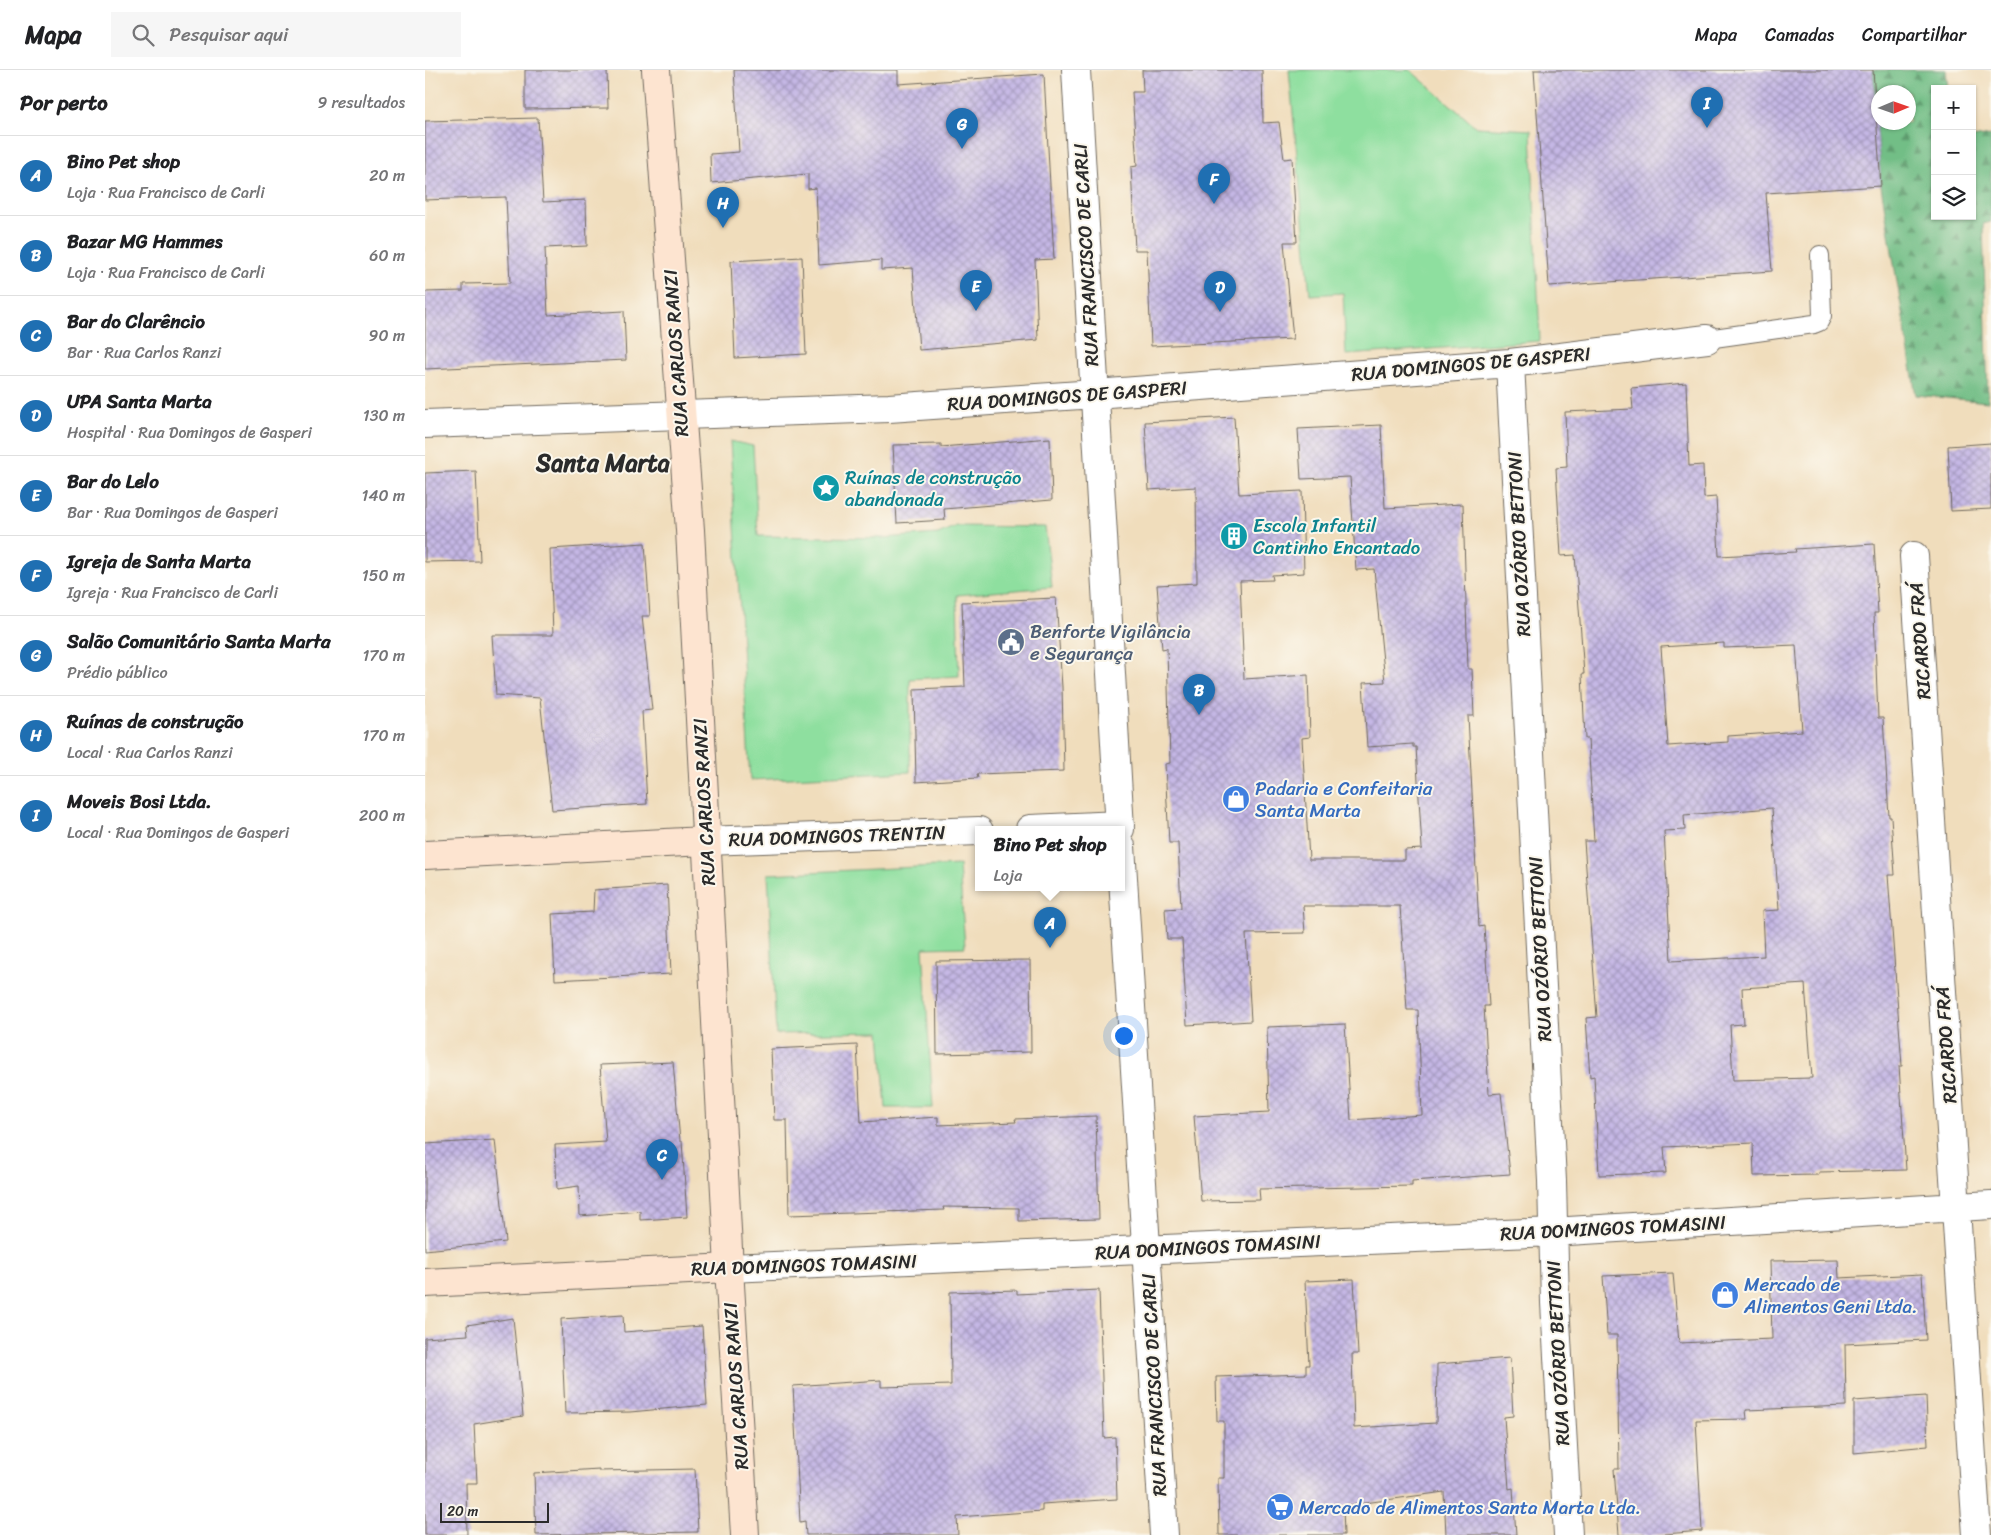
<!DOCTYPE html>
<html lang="pt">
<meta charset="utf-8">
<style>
body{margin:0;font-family:Sriracha,sans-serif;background:#f6f6f6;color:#202124}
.controls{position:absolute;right:15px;top:15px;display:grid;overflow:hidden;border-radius:0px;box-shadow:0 1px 4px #0004}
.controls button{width:45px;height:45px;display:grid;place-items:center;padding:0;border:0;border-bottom:1px solid #e0e0e0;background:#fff;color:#202124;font:25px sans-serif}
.compass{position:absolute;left:1446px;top:15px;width:45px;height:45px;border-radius:50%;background:#fff;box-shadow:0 1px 4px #0004;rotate:88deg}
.scale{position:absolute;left:15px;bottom:12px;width:109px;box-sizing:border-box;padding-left:5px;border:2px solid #2b2b2b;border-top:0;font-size:14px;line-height:18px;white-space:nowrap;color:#2b2b2b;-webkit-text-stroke:4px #fbf7ec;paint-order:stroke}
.you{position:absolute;left:698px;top:965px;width:18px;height:18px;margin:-12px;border:4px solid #fff;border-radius:50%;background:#1a73e8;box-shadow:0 0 0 8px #1a73e833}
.badge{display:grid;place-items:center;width:32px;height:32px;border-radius:50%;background:#1f6fb2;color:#fff;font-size:16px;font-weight:700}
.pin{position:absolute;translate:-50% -41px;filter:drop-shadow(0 1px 2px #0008)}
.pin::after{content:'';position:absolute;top:26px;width:18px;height:15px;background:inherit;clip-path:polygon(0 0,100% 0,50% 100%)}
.popup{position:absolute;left:550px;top:756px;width:150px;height:65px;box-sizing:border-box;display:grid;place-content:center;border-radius:0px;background:#fff;filter:drop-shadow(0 1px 4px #0005);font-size:16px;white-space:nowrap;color:#757577}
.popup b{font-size:19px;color:#202124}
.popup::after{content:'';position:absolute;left:50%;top:100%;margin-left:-10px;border:10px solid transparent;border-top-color:#fff}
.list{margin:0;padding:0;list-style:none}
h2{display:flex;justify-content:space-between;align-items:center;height:65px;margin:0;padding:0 20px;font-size:21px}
h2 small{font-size:16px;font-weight:400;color:#757577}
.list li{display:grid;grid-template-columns:32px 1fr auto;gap:15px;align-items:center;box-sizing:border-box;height:80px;padding:0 20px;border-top:1px solid #e0e0e0}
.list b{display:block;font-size:19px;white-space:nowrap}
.list p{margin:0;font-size:16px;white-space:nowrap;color:#757577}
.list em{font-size:16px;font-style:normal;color:#757577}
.icon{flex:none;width:28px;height:28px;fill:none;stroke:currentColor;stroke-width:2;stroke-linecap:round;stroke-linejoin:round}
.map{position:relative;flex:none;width:1566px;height:1465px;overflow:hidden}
header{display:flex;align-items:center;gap:30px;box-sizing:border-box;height:70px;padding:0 25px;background:#fff;border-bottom:1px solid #e0e0e0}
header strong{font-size:24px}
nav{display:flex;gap:28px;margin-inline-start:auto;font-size:18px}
.search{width:350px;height:45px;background:#f6f6f6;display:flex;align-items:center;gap:12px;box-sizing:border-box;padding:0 18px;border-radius:0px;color:#757577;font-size:19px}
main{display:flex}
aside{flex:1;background:#fff}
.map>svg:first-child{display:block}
.grass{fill:#8edf9f;stroke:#5c8565}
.forest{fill:url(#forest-firs);stroke:#4e7458;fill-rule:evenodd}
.building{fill:url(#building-cross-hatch);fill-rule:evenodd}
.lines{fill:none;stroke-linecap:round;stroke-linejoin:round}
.service-casing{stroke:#70695e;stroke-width:20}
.minor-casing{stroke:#70695e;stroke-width:30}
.secondary-casing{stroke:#70695e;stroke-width:30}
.service{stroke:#fff;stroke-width:18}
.minor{stroke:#fff;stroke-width:28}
.secondary{stroke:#fde4d0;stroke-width:28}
.labels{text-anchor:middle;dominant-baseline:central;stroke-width:4;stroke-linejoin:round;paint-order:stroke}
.street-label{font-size:19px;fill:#2b2b2b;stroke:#fbf7ec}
.culture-label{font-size:19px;fill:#0d838f;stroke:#fbf7ec;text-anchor:start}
.service-label{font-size:19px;fill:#4e5e75;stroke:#fbf7ec;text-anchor:start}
.shop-label{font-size:19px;fill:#366cbe;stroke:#fbf7ec;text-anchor:start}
.district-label{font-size:24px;font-weight:bold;fill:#2b2b2b;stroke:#fbf7ec}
</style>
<header>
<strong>Mapa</strong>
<div class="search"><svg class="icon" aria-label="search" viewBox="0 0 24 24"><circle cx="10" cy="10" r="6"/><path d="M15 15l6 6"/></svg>Pesquisar aqui</div>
<nav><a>Mapa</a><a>Camadas</a><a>Compartilhar</a></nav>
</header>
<main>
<aside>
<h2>Por perto<small>9 resultados</small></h2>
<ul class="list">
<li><span class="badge">A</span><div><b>Bino Pet shop</b><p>Loja · Rua Francisco de Carli</p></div><em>20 m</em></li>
<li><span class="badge">B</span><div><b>Bazar MG Hammes</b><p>Loja · Rua Francisco de Carli</p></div><em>60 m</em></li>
<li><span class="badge">C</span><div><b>Bar do Clarêncio</b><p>Bar · Rua Carlos Ranzi</p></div><em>90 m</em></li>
<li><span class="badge">D</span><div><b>UPA Santa Marta</b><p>Hospital · Rua Domingos de Gasperi</p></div><em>130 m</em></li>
<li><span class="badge">E</span><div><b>Bar do Lelo</b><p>Bar · Rua Domingos de Gasperi</p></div><em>140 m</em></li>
<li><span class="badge">F</span><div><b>Igreja de Santa Marta</b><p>Igreja · Rua Francisco de Carli</p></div><em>150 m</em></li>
<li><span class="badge">G</span><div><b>Salão Comunitário Santa Marta</b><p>Prédio público</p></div><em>170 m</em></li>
<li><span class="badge">H</span><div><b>Ruínas de construção</b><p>Local · Rua Carlos Ranzi</p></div><em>170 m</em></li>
<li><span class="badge">I</span><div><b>Moveis Bosi Ltda.</b><p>Local · Rua Domingos de Gasperi</p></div><em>200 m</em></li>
</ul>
</aside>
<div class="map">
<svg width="1566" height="1465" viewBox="0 0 1566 1465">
<defs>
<pattern id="forest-firs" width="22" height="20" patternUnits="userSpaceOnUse" patternTransform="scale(1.25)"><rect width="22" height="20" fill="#72be86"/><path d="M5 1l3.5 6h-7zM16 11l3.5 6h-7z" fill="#5e9b6e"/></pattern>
<pattern id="building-cross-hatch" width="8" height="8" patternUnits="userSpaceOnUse" patternTransform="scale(1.25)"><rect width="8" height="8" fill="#c5b7e5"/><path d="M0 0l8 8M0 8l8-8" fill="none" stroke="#a095ba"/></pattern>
</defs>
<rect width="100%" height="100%" fill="#fbf7ec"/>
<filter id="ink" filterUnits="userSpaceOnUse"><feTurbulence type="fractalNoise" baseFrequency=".02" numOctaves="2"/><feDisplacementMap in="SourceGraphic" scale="10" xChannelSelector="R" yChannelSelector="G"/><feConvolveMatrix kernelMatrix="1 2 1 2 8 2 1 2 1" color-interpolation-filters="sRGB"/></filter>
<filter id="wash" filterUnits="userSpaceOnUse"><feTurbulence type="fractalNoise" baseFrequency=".0096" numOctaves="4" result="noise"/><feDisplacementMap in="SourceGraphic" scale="20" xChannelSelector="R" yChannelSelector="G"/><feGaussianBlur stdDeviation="1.12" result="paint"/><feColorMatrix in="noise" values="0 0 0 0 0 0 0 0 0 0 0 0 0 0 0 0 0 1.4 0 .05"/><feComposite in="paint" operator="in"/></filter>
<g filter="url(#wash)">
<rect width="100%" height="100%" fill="#f0ddbc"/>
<path class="grass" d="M 864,0 L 985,0 L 1051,57 L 1106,60 L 1115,271 L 921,285 L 918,223 L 885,225 Z
M 305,371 L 328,376 L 333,466 L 457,468 L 513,464 L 531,456 L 620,457 L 627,517 L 532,525 L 534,606 L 485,609 L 485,702 L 325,710 Z
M 534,795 L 540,877 L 498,878 L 508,1038 L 461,1038 L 455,962 L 351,964 L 343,804 Z"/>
<path class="forest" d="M 1448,0 L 1521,0 L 1523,19 L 1510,19 L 1510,146 L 1547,146 L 1547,68 L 1566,65 L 1566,152 L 1558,154 L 1563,332 L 1491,325 L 1456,116 ZM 1454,22 L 1484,22 L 1484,52 L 1454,52 Z"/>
<g id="blocks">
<path class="building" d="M 100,0 L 182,0 L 183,38 L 100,39 Z
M 309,0 L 473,0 L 473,14 L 619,4 L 629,189 L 610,190 L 613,270 L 494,280 L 488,198 L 456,200 L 456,190 L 394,195 L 391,118 L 383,119 L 383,104 L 286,113 L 285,84 L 314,82 Z
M 717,0 L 837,0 L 838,53 L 854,52 L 859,89 L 867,88 L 872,172 L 859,172 L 868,269 L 726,276 L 722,180 L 710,180 L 706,97 L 712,96 L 707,22 L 718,22 Z
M 1109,0 L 1448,0 L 1456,116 L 1341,123 L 1347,201 L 1124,216 Z
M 113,48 L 118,132 L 161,130 L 162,176 L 120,178 L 123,245 L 199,241 L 201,290 L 0,299 L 0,222 L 38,221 L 38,214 L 85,213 L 81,127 L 0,130 L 0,51 Z
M 377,187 L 381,284 L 310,288 L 306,191 Z
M 1261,313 L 1264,396 L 1278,395 L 1279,428 L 1291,427 L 1294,486 L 1371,482 L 1370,479 L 1449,474 L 1453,543 L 1449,543 L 1453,648 L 1458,648 L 1464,747 L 1466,747 L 1470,805 L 1463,805 L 1477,996 L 1474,996 L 1481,1100 L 1394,1102 L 1394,1105 L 1329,1106 L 1328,1073 L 1239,1077 L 1241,1103 L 1174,1105 L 1169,1006 L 1165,1007 L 1161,948 L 1172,947 L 1159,771 L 1169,771 L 1163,669 L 1160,669 L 1157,604 L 1159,604 L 1150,485 L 1136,486 L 1131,398 L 1142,397 L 1140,342 L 1208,339 L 1206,318 ZM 1299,573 L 1299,578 L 1371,575 L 1377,661 L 1303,666 L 1303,672 L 1243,676 L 1236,577 ZM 1347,738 L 1354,840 L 1337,841 L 1339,886 L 1246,891 L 1239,761 L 1260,760 L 1259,745 ZM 1380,914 L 1387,1008 L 1308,1010 L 1305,955 L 1319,954 L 1317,918 Z
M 809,347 L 814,424 L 877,421 L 879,503 L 847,505 L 848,510 L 815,511 L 819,609 L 883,605 L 885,667 L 877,668 L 884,790 L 980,790 L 980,780 L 997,779 L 991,677 L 988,677 L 988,674 L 942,677 L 938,613 L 960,612 L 949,499 L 931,500 L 925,407 L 876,409 L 873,359 L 956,355 L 960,438 L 1038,434 L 1043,599 L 1047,599 L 1049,646 L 1043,646 L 1054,857 L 1059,856 L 1064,936 L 1059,936 L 1064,1024 L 1076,1023 L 1085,1104 L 987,1111 L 987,1116 L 834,1119 L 835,1130 L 776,1131 L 769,1046 L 844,1042 L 842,957 L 920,954 L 926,1050 L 997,1045 L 993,940 L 982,940 L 975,836 L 878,836 L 880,863 L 821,864 L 826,951 L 762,955 L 757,869 L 742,869 L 740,839 L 756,838 L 753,773 L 744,773 L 740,694 L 745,693 L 742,578 L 737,579 L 732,515 L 772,513 L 771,417 L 724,420 L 720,352 Z
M 625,368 L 627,430 L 519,439 L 520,450 L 472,453 L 468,375 L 516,374 L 516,377 Z
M 1566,373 L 1566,439 L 1526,441 L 1523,376 Z
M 51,401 L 55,491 L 0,492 L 0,403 Z
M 220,473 L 225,546 L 217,546 L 227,640 L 217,641 L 222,734 L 127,740 L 115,628 L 71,625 L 67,565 L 128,565 L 125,479 Z
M 631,528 L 637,617 L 639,701 L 552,704 L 553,708 L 491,712 L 489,619 L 540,617 L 537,532 Z
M 242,815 L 246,904 L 130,910 L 127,844 L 168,842 L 169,820 Z
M 605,890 L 606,982 L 512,984 L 511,891 Z
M 432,975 L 436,1052 L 513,1047 L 513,1055 L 591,1052 L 590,1049 L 671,1046 L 674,1149 L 594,1151 L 594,1138 L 518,1137 L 519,1140 L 364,1145 L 362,1050 L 349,1050 L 346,979 Z
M 248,992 L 255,1071 L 257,1071 L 262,1147 L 215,1150 L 215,1141 L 155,1146 L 154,1116 L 132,1119 L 130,1075 L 181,1072 L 175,995 Z
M 70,1070 L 81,1172 L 0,1180 L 0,1074 Z
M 1413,1190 L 1414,1208 L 1497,1204 L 1501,1270 L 1420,1274 L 1421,1336 L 1321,1340 L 1322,1349 L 1271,1350 L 1277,1461 L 1227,1465 L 1194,1465 L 1189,1399 L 1194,1399 L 1192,1265 L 1182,1265 L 1178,1206 L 1248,1203 L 1254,1273 L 1347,1269 L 1345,1191 Z
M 929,1209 L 933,1284 L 927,1284 L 929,1358 L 1011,1353 L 1012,1294 L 1085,1288 L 1088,1346 L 1079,1347 L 1084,1419 L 1088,1418 L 1091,1465 L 1021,1465 L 1019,1422 L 918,1436 L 919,1465 L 794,1465 L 793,1408 L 799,1408 L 799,1351 L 792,1351 L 791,1307 L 881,1304 L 881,1295 L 884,1295 L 880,1211 Z
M 592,1220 L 592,1224 L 674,1220 L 679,1368 L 690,1367 L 692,1429 L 617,1434 L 617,1441 L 532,1447 L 533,1465 L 381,1465 L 380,1451 L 375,1452 L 368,1316 L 456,1310 L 456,1317 L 526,1315 L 525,1222 Z
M 198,1245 L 199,1262 L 277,1256 L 282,1335 L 205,1342 L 140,1343 L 136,1249 Z
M 88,1248 L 98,1346 L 49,1354 L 52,1413 L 41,1413 L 42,1465 L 0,1465 L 0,1268 L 43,1265 L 42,1255 Z
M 1501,1326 L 1503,1376 L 1429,1383 L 1429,1331 Z
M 174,1399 L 174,1401 L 270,1399 L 273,1462 L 111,1465 L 109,1403 Z"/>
</g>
</g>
<g filter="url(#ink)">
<use href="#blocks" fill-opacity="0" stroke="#70695e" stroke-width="1"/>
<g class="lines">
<g class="service-casing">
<path id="service" d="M 1282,269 L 1389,254 L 1394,252 L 1397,246 L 1395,185"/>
</g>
<g class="minor-casing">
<path id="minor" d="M 651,0 L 695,759
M 1085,293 L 1127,1111 L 1130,1233 L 1143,1465
M 0,354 L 464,338 L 670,324 L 1085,293 L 1282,269
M 1489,486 L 1552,1465
M 605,759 L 695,755
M 280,771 L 554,761
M 696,776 L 739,1465
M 304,1198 L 1127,1162 L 1566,1135"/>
</g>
<g class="secondary-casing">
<path id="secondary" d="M 231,0 L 265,460 L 304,1198 L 320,1465
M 0,785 L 280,771
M 0,1213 L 304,1198"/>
</g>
<use href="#service" class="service"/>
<use href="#minor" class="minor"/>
<use href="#secondary" class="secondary"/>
</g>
</g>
<defs>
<g id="sight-disc" transform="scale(1.4375)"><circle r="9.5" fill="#0f9aa8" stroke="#fbf7ec"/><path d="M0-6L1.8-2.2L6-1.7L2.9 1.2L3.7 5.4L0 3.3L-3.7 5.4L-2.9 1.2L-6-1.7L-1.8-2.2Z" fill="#fff"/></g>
<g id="building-disc" transform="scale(1.4375)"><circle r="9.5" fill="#0f9aa8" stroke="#fbf7ec"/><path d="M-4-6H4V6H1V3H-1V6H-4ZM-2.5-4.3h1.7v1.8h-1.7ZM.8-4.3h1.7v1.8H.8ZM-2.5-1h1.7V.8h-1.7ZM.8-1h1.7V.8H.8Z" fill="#fff"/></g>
<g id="civic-disc" transform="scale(1.4375)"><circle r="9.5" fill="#5c6f8a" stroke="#fbf7ec"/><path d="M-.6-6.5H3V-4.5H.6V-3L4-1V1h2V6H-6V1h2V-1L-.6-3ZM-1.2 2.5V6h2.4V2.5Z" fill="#fff"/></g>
<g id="shop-disc" transform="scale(1.4375)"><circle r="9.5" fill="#3f7fe0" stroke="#fbf7ec"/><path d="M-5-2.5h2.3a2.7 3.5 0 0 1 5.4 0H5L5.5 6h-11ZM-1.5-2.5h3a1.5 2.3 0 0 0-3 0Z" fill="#fff"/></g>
<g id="supermarket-disc" transform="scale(1.4375)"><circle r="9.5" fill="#3f7fe0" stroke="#fbf7ec"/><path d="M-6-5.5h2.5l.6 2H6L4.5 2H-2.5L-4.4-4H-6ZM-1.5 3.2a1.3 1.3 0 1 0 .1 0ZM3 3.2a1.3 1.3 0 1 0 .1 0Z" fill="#fff"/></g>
</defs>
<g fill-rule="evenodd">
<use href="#sight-disc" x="401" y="418"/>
<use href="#building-disc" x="809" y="466"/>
<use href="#civic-disc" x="586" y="572"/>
<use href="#shop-disc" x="811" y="729"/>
<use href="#shop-disc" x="1300" y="1225"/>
<use href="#supermarket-disc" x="855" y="1437"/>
</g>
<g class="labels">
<g class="street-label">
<text transform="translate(661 185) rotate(-93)">RUA FRANCISCO DE CARLI</text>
<text transform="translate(251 283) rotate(-94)">RUA CARLOS RANZI</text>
<text transform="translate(1046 294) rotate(-5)">RUA DOMINGOS DE GASPERI</text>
<text transform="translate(642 326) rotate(-4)">RUA DOMINGOS DE GASPERI</text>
<text transform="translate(1094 474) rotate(-93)">RUA OZÓRIO BETTONI</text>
<text transform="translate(1495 571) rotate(-94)">RICARDO FRÁ</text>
<text transform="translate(279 732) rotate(-93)">RUA CARLOS RANZI</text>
<text transform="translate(412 766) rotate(-2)">RUA DOMINGOS TRENTIN</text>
<text transform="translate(1115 879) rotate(-93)">RUA OZÓRIO BETTONI</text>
<text transform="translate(1521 975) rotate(-94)">RICARDO FRÁ</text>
<text transform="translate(1188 1158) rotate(-3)">RUA DOMINGOS TOMASINI</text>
<text transform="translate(783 1177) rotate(-3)">RUA DOMINGOS TOMASINI</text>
<text transform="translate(379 1195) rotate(-2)">RUA DOMINGOS TOMASINI</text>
<text transform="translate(1133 1283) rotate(-93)">RUA OZÓRIO BETTONI</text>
<text transform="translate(729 1315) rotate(-93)">RUA FRANCISCO DE CARLI</text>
<text transform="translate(311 1316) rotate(-94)">RUA CARLOS RANZI</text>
</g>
<g class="culture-label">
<text x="420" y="407">Ruínas de construção<tspan x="420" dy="22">abandonada</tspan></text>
<text x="828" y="455">Escola Infantil<tspan x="828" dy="22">Cantinho Encantado</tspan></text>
</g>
<g class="service-label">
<text x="605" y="561">Benforte Vigilância<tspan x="605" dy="22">e Segurança</tspan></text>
</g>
<g class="shop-label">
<text x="830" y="718">Padaria e Confeitaria<tspan x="830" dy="22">Santa Marta</tspan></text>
<text x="1319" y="1214">Mercado de<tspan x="1319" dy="22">Alimentos Geni Ltda.</tspan></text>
<text x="874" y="1437">Mercado de Alimentos Santa Marta Ltda.</text>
</g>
<g class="district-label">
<text x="178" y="393">Santa Marta</text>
</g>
</g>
</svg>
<div class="controls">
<button>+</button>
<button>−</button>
<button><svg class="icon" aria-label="layers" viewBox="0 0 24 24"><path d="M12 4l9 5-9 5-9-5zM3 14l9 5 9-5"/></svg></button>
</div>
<svg class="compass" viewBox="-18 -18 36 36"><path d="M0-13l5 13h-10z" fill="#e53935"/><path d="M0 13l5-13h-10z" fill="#757577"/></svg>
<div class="scale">20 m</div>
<div class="you"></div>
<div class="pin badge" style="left:625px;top:878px">A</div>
<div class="popup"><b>Bino Pet shop</b>Loja</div>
<div class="pin badge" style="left:774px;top:645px">B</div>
<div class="pin badge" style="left:237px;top:1110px">C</div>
<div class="pin badge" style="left:795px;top:242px">D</div>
<div class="pin badge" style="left:551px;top:241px">E</div>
<div class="pin badge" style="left:789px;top:134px">F</div>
<div class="pin badge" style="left:537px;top:79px">G</div>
<div class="pin badge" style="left:298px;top:158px">H</div>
<div class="pin badge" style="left:1282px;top:58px">I</div>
</div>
</main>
